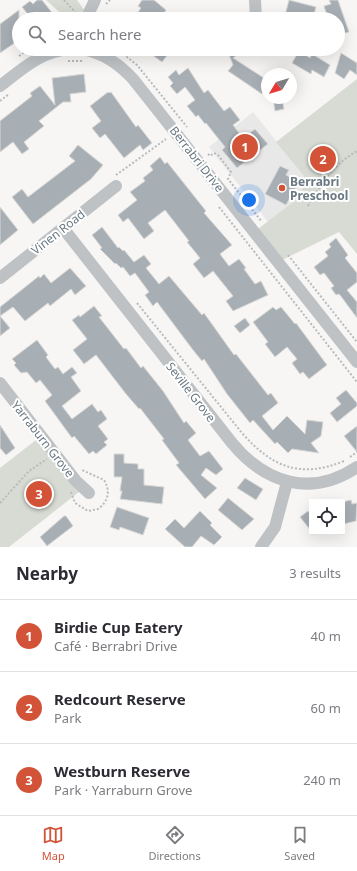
<!DOCTYPE html>
<meta charset="utf-8">
<style>
body{margin:0;font-family:"Noto Sans",sans-serif;background:#f7f7f7;color:#2b2b33}
.controls{position:absolute;right:12px;bottom:12px;display:grid;overflow:hidden;border-radius:0px;box-shadow:0 4px 16px #0002}
.controls button{width:36px;height:36px;display:grid;place-items:center;padding:0;border:0;border-bottom:1px solid #e1e1e2;background:#fff;color:#2b2b33;font:20px sans-serif}
.compass{position:absolute;left:261px;top:68px;width:36px;height:36px;border-radius:50%;background:#fff;box-shadow:0 4px 16px #0002;rotate:232deg}
.you{position:absolute;left:249px;top:200px;width:14px;height:14px;margin:-10px;border:3px solid #fff;border-radius:50%;background:#1a73e8;box-shadow:0 0 0 6px #1a73e833}
.badge{display:grid;place-items:center;width:26px;height:26px;border-radius:50%;background:#d25338;color:#fff;font-size:13px;font-weight:700}
.pin{position:absolute;translate:-50% -50%;border:2px solid #fff;box-shadow:0 1px 4px #0006}
.list{margin:0;padding:0;list-style:none}
h2{display:flex;justify-content:space-between;align-items:center;height:52px;margin:0;padding:0 16px;font-size:17px}
h2 small{font-size:13px;font-weight:400;color:#7c7c81}
.list li{display:grid;grid-template-columns:26px 1fr auto;gap:12px;align-items:center;box-sizing:border-box;height:72px;padding:0 16px;border-top:1px solid #e1e1e2}
.list b{display:block;font-size:15px;white-space:nowrap}
.list p{margin:0;font-size:13px;white-space:nowrap;color:#7c7c81}
.list em{font-size:13px;font-style:normal;color:#7c7c81}
.icon{flex:none;width:22px;height:22px;fill:none;stroke:currentColor;stroke-width:2;stroke-linecap:round;stroke-linejoin:round}
.map{position:relative;flex:none;width:357px;height:547px;overflow:hidden}
.search{position:absolute;background:#fff;box-shadow:0 4px 16px #0002;left:12px;right:12px;top:12px;height:44px;display:flex;align-items:center;gap:10px;box-sizing:border-box;padding:0 14px;border-radius:22px;color:#7c7c81;font-size:15px}
.sheet{height:268px;background:#fff}
nav{display:flex;justify-content:space-around;align-items:center;box-sizing:border-box;height:56px;border-top:1px solid #e1e1e2;background:#fff;font-size:11px;color:#7c7c81}
nav a{display:grid;justify-items:center;gap:2px}
nav .on{color:#d25338}
.map>svg:first-child{display:block}
.built{fill:#e7e8e7}
.green{fill:#d7dbd3}
.building{fill:#a8afb4;stroke:#d8d8d6}
.lines{fill:none;stroke-linecap:round;stroke-linejoin:round}
.path{stroke:#b8bbbd;stroke-width:2;stroke-dasharray:2 2;stroke-linecap:butt}
.street{stroke:#bec2c5;stroke-width:12}
.poi-dot{fill:#d25338;stroke:#fff;stroke-width:1.5}
.labels{text-anchor:middle;dominant-baseline:central;stroke-width:4;stroke-linejoin:round;paint-order:stroke}
.street-label{font-size:12px;fill:#697882;stroke:#fff}
.poi-label{font-size:12px;font-weight:bold;fill:#697882;stroke:#fff;text-anchor:start}
</style>
<div class="map">
<svg width="357" height="547" viewBox="0 0 357 547">
<rect width="100%" height="100%" fill="#f7f6f4"/>
<path class="built" d="M 253,112 L 304,176 L 301,196 L 268,222 L 209,147 Z"/>
<path class="green" d="M 46,0 L 77,0 L 87,14 L 86,19 L 67,19 Z
M 357,79 L 357,254 L 339,232 L 278,262 L 254,232 L 301,196 L 304,176 L 276,142 Z
M 41,436 L 84,488 L 9,547 L 0,547 L 0,468 Z"/>
<path class="building" d="M 37,0 L 42,0 L 57,19 L 32,19 L 22,7 L 30,1 L 33,4 Z
M 142,0 L 154,0 L 166,10 L 164,13 L 165,14 L 161,19 L 153,15 L 150,19 L 142,19 L 136,15 L 141,8 L 138,6 Z
M 289,0 L 316,7 L 313,18 L 299,14 L 297,19 L 284,19 Z
M 329,0 L 338,0 L 349,32 L 338,35 L 338,19 L 328,19 L 324,6 L 331,4 Z
M 19,10 L 19,40 L 0,53 L 0,24 Z
M 144,49 L 172,49 L 162,62 Z
M 227,49 L 245,49 L 233,58 L 267,80 L 267,87 L 262,94 L 228,71 L 233,65 Z
M 299,51 L 310,58 L 312,54 L 330,65 L 324,77 L 312,70 L 311,74 L 292,63 Z
M 341,53 L 357,63 L 357,75 L 350,70 L 344,79 L 335,73 Z
M 188,68 L 204,93 L 208,90 L 224,111 L 230,107 L 240,120 L 233,125 L 243,138 L 255,129 L 268,144 L 237,168 L 222,150 L 225,147 L 206,123 L 205,124 L 198,115 L 196,117 L 187,106 L 195,100 L 185,87 L 177,94 L 170,86 L 173,83 L 168,77 L 176,70 L 179,75 Z
M 84,74 L 86,92 L 70,94 L 71,102 L 63,102 L 39,121 L 44,126 L 24,142 L 29,149 L 22,154 L 13,142 L 0,152 L 0,121 L 32,96 L 30,93 L 40,86 L 55,105 L 52,78 Z
M 108,92 L 109,93 L 111,92 L 136,127 L 138,125 L 152,143 L 143,150 L 140,145 L 124,158 L 105,134 L 100,138 L 92,128 L 101,121 L 90,106 Z
M 273,98 L 282,98 L 284,109 L 275,111 Z
M 78,145 L 103,165 L 91,179 L 33,224 L 12,197 L 22,189 L 28,197 L 75,161 L 69,156 Z
M 160,157 L 165,164 L 167,162 L 206,211 L 204,213 L 232,245 L 220,254 L 229,266 L 239,259 L 246,268 L 244,269 L 255,284 L 261,281 L 268,295 L 233,311 L 226,301 L 233,296 L 213,271 L 204,278 L 193,264 L 200,258 L 187,242 L 189,241 L 165,210 L 148,223 L 154,231 L 144,239 L 128,218 L 123,222 L 118,215 L 137,200 L 130,192 L 145,181 L 143,178 L 153,170 L 150,166 Z
M 280,166 L 289,170 L 286,175 L 299,182 L 286,205 L 265,194 Z
M 0,207 L 18,230 L 0,245 Z
M 102,227 L 118,248 L 119,247 L 123,251 L 124,250 L 134,262 L 144,255 L 151,264 L 146,268 L 159,284 L 169,276 L 202,315 L 204,313 L 234,355 L 236,354 L 268,395 L 271,393 L 278,403 L 262,416 L 273,430 L 287,416 L 305,434 L 307,420 L 323,422 L 321,436 L 311,443 L 319,453 L 292,449 L 288,453 L 277,442 L 275,444 L 253,420 L 250,423 L 227,394 L 204,359 L 202,361 L 193,350 L 157,302 L 153,306 L 145,295 L 149,292 L 135,273 L 130,276 L 123,267 L 121,268 L 116,263 L 115,264 L 100,249 L 102,248 L 92,235 Z
M 336,238 L 348,255 L 345,258 L 357,273 L 357,282 L 347,290 L 357,302 L 357,318 L 340,295 L 338,294 L 336,295 L 331,288 L 334,286 L 324,273 L 320,275 L 314,267 L 328,256 L 325,252 L 331,247 L 329,244 Z
M 70,268 L 86,286 L 75,295 L 71,289 L 50,306 L 48,303 L 25,321 L 13,307 L 0,316 L 10,328 L 0,336 L 0,307 L 39,276 L 40,278 L 44,274 L 51,283 Z
M 94,306 L 102,316 L 99,317 L 124,349 L 126,348 L 141,368 L 143,366 L 163,391 L 184,423 L 186,421 L 196,433 L 188,440 L 200,456 L 209,451 L 223,469 L 216,475 L 206,468 L 201,475 L 217,488 L 205,499 L 176,465 L 179,463 L 162,440 L 164,439 L 140,408 L 139,409 L 126,394 L 96,355 L 84,364 L 73,350 L 87,339 L 72,320 L 79,315 L 80,317 Z
M 273,307 L 276,310 L 281,307 L 295,324 L 296,323 L 327,365 L 309,379 L 303,372 L 300,374 L 292,363 L 297,359 L 287,347 L 275,357 L 265,344 L 268,342 L 253,322 Z
M 245,318 L 250,325 L 240,333 L 234,326 Z
M 37,340 L 48,355 L 46,357 L 55,369 L 58,367 L 63,374 L 72,367 L 77,373 L 71,377 L 81,391 L 62,406 L 72,419 L 92,404 L 98,412 L 101,410 L 107,419 L 98,426 L 108,439 L 104,442 L 107,445 L 96,454 L 93,451 L 89,454 L 74,436 L 72,438 L 45,401 L 52,395 L 40,380 L 36,383 L 27,372 L 21,373 L 14,365 L 16,363 L 12,359 Z
M 346,390 L 357,403 L 357,406 L 337,422 L 330,413 L 341,404 L 336,398 Z
M 0,425 L 15,448 L 6,455 L 0,448 Z
M 357,426 L 357,452 L 344,436 Z
M 114,454 L 124,454 L 124,463 L 138,464 L 138,469 L 144,469 L 144,485 L 164,487 L 162,504 L 120,499 L 122,491 L 120,491 L 122,477 L 114,477 Z
M 245,478 L 263,489 L 256,500 L 237,488 Z
M 228,498 L 254,519 L 242,530 L 218,510 Z
M 351,500 L 352,504 L 357,503 L 356,521 L 343,524 L 342,502 Z
M 117,507 L 149,518 L 143,535 L 120,527 L 119,530 L 110,527 Z
M 200,511 L 212,523 L 210,525 L 222,537 L 214,545 L 201,536 L 192,547 L 185,547 L 165,529 L 175,519 L 184,528 Z
M 308,511 L 312,516 L 312,532 L 300,517 Z
M 64,516 L 66,516 L 73,526 L 47,546 L 40,537 Z"/>
<g class="lines">
<path class="path" d="M 64,0 L 77,14
M 106,4 L 110,0
M 117,49 L 137,65 L 187,127
M 254,49 C 261,57 271,56 279,49
M 19,56 L 29,49
M 68,61 L 83,61
M 0,101 L 9,94
M 208,154 L 210,156 L 214,153 L 218,155 L 231,172 L 228,179 L 262,222
M 116,175 L 166,139
M 308,206 C 321,184 334,164 357,151
M 219,207 L 357,382
M 288,255 L 357,342
M 137,303 L 242,433 C 272,467 300,479 344,461
M 350,457 L 357,452
M 71,492 L 75,503 L 88,511 L 98,509 C 108,502 111,491 104,480 L 82,470
M 0,503 L 29,471 L 47,459"/>
<path class="street" d="M 255,0 L 256,19
M 86,19 L 95,0
M 83,49 C 104,54 118,63 133,79 L 357,362
M 0,86 C 22,69 41,51 70,49
M 63,228 L 232,443 C 265,483 311,498 357,467
M 0,278 L 116,186
M 0,383 L 76,481 L 89,493
M 261,547 L 275,527 L 287,482"/>
</g>
<circle class="poi-dot" cx="282" cy="188" r="4"/>
<g class="labels">
<g class="street-label">
<text transform="translate(197 159) rotate(52)">Berrabri Drive</text>
<text transform="translate(58 232) rotate(-38)">Vinen Road</text>
<text transform="translate(191 392) rotate(52)">Seville Grove</text>
<text transform="translate(43 439) rotate(52)">Yarraburn Grove</text>
</g>
<g class="poi-label">
<text x="290" y="181">Berrabri<tspan x="290" dy="14">Preschool</tspan></text>
</g>
</g>
</svg>
<div class="controls">
<button><svg class="icon" aria-label="locate" viewBox="0 0 24 24"><circle cx="12" cy="12" r="6"/><path d="M12 2v4M12 18v4M2 12h4M18 12h4"/></svg></button>
</div>
<svg class="compass" viewBox="-18 -18 36 36"><path d="M0-13l5 13h-10z" fill="#e53935"/><path d="M0 13l5-13h-10z" fill="#7c7c81"/></svg>
<div class="you"></div>
<div class="pin badge" style="left:245px;top:147px">1</div>
<div class="pin badge" style="left:323px;top:159px">2</div>
<div class="pin badge" style="left:39px;top:494px">3</div>
<div class="search"><svg class="icon" aria-label="search" viewBox="0 0 24 24"><circle cx="10" cy="10" r="6"/><path d="M15 15l6 6"/></svg>Search here</div>
</div>
<section class="sheet">
<h2>Nearby<small>3 results</small></h2>
<ul class="list">
<li><span class="badge">1</span><div><b>Birdie Cup Eatery</b><p>Café · Berrabri Drive</p></div><em>40 m</em></li>
<li><span class="badge">2</span><div><b>Redcourt Reserve</b><p>Park</p></div><em>60 m</em></li>
<li><span class="badge">3</span><div><b>Westburn Reserve</b><p>Park · Yarraburn Grove</p></div><em>240 m</em></li>
</ul>
</section>
<nav>
<a class="on"><svg class="icon" aria-label="map" viewBox="0 0 24 24"><path d="M3 6l6-2 6 2 6-2v14l-6 2-6-2-6 2zM9 4v14M15 6v14"/></svg>Map</a>
<a><svg class="icon" aria-label="directions" viewBox="0 0 24 24"><path d="M12 3l9 9-9 9-9-9zM9 14v-3h6M13 9l2 2-2 2"/></svg>Directions</a>
<a><svg class="icon" aria-label="saved" viewBox="0 0 24 24"><path d="M7 4h10v16l-5-4-5 4z"/></svg>Saved</a>
</nav>
